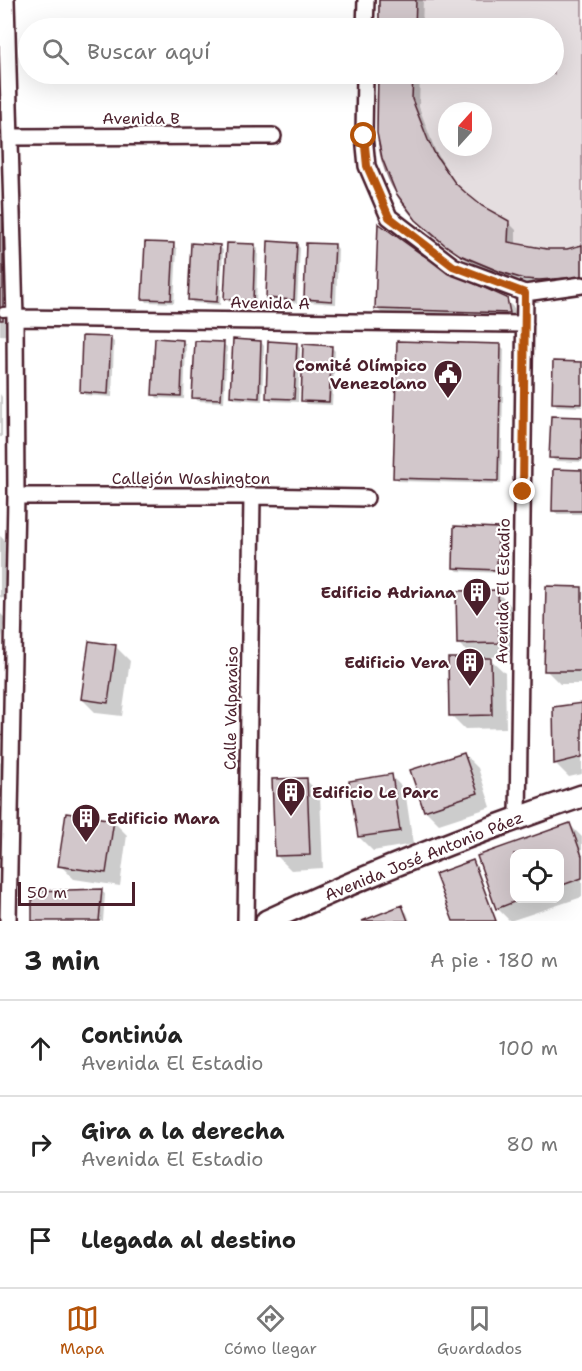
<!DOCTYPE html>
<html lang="es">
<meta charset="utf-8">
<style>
body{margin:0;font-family:"Shantell Sans",sans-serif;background:#f6f6f6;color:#222}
.controls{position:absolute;right:18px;bottom:18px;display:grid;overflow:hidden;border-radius:12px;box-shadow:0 6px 24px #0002}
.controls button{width:54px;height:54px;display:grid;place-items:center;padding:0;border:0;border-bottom:2px solid #e0e0e0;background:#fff;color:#222;font:30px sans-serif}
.compass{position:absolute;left:438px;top:102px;width:54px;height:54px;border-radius:50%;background:#fff;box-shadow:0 6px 24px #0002;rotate:21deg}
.scale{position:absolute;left:18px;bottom:15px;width:117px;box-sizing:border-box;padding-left:6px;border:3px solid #4a1f2b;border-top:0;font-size:16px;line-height:21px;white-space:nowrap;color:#4a1f2b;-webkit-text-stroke:4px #fff;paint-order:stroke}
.stop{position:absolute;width:18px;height:18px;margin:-14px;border:4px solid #b45309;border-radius:50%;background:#fff}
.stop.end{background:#b45309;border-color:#fff;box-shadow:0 2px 6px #0008}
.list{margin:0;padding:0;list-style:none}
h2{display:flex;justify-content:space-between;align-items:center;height:78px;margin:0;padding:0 24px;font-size:26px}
h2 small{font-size:20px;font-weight:400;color:#767676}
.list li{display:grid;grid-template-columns:39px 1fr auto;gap:18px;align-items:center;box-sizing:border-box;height:96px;padding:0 24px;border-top:2px solid #e0e0e0}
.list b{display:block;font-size:22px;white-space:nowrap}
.list p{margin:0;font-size:20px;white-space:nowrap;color:#767676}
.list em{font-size:20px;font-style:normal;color:#767676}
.icon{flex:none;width:33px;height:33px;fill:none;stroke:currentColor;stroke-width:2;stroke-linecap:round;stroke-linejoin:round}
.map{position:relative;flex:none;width:582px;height:921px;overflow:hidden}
.search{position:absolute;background:#fff;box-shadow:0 6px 24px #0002;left:18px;right:18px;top:18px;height:66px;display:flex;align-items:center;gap:15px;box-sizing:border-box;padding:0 21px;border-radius:33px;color:#767676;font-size:22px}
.sheet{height:366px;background:#fff}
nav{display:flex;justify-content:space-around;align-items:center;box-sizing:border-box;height:84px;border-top:2px solid #e0e0e0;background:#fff;font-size:16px;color:#767676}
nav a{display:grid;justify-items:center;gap:3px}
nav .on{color:#b45309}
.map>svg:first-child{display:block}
.green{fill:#e5dee0;stroke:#987e86;stroke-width:1.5;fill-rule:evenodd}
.shadow{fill:#0003;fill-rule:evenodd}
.building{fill:#d2c7cb;stroke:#4a1f2b;stroke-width:1.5}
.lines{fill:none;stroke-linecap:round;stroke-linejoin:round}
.lane-casing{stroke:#4a1f2b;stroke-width:12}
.street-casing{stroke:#4a1f2b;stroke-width:20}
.secondary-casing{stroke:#4a1f2b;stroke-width:26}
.lane{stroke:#fff;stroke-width:8}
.street{stroke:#fff;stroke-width:15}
.secondary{stroke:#fff;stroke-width:21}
.route{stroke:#b45309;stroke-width:8}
.labels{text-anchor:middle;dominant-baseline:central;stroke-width:4.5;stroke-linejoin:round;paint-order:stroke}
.street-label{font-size:16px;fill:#4a1f2b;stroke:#fff}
.poi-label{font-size:16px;font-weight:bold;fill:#4a1f2b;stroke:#fff;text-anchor:end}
</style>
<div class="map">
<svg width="582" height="921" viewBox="0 0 582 921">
<rect width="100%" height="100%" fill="#fff"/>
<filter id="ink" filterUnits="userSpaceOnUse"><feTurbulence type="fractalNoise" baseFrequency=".0167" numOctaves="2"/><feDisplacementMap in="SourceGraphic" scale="12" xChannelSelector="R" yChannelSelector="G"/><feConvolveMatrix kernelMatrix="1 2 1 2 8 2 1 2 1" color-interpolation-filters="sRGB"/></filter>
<g filter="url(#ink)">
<path class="green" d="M 379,0 L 582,0 L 582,277 C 565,279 545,282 527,279 C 515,278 503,273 492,269 C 481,264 469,260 459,254 C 422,232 391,198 381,156 C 375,129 378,101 378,74 L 554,74 L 554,28 L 379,28 ZM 447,111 L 483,111 L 483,147 L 447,147 Z"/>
<path class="shadow" d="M 381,0 L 423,0 L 422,28 L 380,28 Z
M 0,34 L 8,149 L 0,149 Z
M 380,74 L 420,74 L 419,107 L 435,150 L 452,178 L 462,192 L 481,207 L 508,222 L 516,230 L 516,245 L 547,251 L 567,250 L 582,247 L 582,285 L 533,286 L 488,271 L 469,262 L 453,251 L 425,227 L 379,133 Z
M 0,216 L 3,216 L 19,232 L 18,336 L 0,335 Z
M 296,244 L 300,248 L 297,303 L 271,301 L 267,297 Z
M 173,245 L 177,249 L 174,303 L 147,302 L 144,298 Z
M 255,245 L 258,249 L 256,304 L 229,302 L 226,298 Z
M 335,245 L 338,249 L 336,304 L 309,302 L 305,298 Z
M 219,246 L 223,250 L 220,305 L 194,303 L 190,300 Z
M 458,278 L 506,300 L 514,308 L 517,320 L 384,316 L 377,308 Z
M 111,339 L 114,342 L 112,397 L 85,395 L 81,392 Z
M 183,341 L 186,345 L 184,399 L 157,398 L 154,394 Z
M 261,342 L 264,346 L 262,401 L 235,399 L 231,395 Z
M 223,344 L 227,347 L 224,402 L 198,401 L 194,397 Z
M 296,344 L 300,348 L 298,402 L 271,401 L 267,397 Z
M 501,346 L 504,349 L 501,484 L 399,481 L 395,477 Z
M 331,347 L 335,351 L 332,405 L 306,404 L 302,400 Z
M 582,363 L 582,407 L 557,406 L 554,402 Z
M 0,394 L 2,397 L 2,437 L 0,437 Z
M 582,418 L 582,462 L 555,461 L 551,457 Z
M 582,471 L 582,514 L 557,514 L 553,510 Z
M 497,529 L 501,533 L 500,573 L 458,571 L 454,568 Z
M 0,536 L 12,547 L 4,598 L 0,597 Z
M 582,588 L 582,684 L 560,684 L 546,670 Z
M 497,592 L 511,606 L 512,656 L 488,657 L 505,673 L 506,728 L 465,729 L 451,715 L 475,660 L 458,643 Z
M 0,613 L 5,618 L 0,653 Z
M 116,647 L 130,661 L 122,716 L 96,713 L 82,699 Z
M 582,704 L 582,774 L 569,777 L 555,763 Z
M 464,754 L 478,768 L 491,807 L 439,824 L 425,810 Z
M 0,762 L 3,765 L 0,789 Z
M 391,776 L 405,790 L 413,844 L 373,851 L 359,837 Z
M 306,780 L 320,794 L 323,868 L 291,870 L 277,856 Z
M 113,821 L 127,835 L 120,886 L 74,879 L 60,865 Z
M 570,825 L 582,837 L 582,897 L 510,921 L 497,908 L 479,857 ZM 514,854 L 560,854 L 560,898 L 514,898 Z
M 472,862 L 476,865 L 497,921 L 454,921 Z
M 101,891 L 105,894 L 103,921 L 33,921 Z
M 401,907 L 407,913 L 410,921 L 365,921 Z"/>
<path class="building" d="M 379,0 L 416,0 L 415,28 L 379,28 Z
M 378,74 L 413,74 L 412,99 L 428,140 L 435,154 L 455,183 L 466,193 L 482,206 L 509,221 L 508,242 L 547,249 L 567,249 L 582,245 L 582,277 L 539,280 L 524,279 L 501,272 L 460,255 L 444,244 L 416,220 L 396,193 L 382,158 L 377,133 Z
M 0,215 L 3,215 L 3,320 L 0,320 Z
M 378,223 L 420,253 L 458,276 L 507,298 L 510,313 L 375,309 Z
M 268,241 L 297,243 L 294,300 L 266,298 Z
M 145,242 L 174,243 L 171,300 L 142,299 Z
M 191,243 L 220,245 L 217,302 L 188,300 Z
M 227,243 L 255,244 L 253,301 L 224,299 Z
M 306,243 L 335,244 L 332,301 L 304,299 Z
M 82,336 L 111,337 L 108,394 L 80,392 Z
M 155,338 L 183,340 L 181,396 L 152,395 Z
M 233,339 L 261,341 L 259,398 L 230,396 Z
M 195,341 L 224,342 L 221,399 L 192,398 Z
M 268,341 L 297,343 L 294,399 L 266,398 Z
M 397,341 L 501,344 L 498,481 L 393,478 Z
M 303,344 L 332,346 L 329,402 L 301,401 Z
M 553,361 L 582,362 L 582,404 L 552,403 Z
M 551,416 L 582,417 L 582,459 L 549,458 Z
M 553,469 L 582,470 L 582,511 L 552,511 Z
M 454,526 L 498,528 L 497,570 L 453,568 Z
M 546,586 L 582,587 L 582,671 L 544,671 Z
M 498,590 L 499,643 L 457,644 L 456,591 Z
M 89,641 L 116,645 L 108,703 L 81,699 Z
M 448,658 L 491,658 L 492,715 L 449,716 Z
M 582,703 L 582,757 L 554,764 L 553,707 Z
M 464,753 L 478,793 L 424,811 L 410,770 Z
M 392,774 L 400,831 L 358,837 L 349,781 Z
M 307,778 L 310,855 L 275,856 L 272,779 Z
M 66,813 L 114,820 L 106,873 L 58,866 Z
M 570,823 L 582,856 L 582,878 L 560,886 L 560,854 L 514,854 L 514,898 L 524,898 L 496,909 L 477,856 Z
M 473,860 L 496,921 L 453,921 L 435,874 Z
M 102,889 L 99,921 L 32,921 L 32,891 Z
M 402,905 L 408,921 L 362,921 Z"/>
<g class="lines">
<g class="lane-casing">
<path id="lane" d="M 3,312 L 15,311"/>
</g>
<g class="street-casing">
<path id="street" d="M 6,0 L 15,318 L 16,496 L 8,921
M 365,28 L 366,0
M 365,74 L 364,136 L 367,166 L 389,217 L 453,266 L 525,293 L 582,285
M 10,137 L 273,136
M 15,318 L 525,324
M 16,496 L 252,496 L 366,498
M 518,817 L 525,293
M 246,921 L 252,496"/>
</g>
<g class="secondary-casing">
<path id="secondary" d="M 267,921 C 370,873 475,832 582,796"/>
</g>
<use href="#lane" class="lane"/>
<use href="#street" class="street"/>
<use href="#secondary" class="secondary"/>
</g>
</g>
<g class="lines" filter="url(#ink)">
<path class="route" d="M 364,136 L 367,166 L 389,217 L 453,266 L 525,293 L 523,492"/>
</g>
<defs>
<g id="civic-pin" transform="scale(1.5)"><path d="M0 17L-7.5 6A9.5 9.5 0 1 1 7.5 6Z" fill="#4a1f2b" stroke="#fff"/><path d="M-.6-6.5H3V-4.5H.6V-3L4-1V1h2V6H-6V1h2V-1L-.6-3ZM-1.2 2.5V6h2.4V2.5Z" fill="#fff"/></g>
<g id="building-pin" transform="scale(1.5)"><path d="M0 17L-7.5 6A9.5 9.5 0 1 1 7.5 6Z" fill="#4a1f2b" stroke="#fff"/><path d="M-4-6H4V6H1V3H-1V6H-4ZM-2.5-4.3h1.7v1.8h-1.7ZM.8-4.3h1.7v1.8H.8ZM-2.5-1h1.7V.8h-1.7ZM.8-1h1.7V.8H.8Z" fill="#fff"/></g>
</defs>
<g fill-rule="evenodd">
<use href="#civic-pin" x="448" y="374"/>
<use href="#building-pin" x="477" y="592"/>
<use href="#building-pin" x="470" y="662"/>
<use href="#building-pin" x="291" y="792"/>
<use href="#building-pin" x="86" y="818"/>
</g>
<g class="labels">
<g class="street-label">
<text x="141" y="118">Avenida B</text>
<text transform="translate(270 303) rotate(1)">Avenida A</text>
<text x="191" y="478">Callejón Washington</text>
<text transform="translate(503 591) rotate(-89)">Avenida El Estadio</text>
<text transform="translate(231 708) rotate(-89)">Calle Valparaiso</text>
<text transform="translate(424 856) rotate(-22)">Avenida José Antonio Páez</text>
</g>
<g class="poi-label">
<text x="427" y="365">Comité Olímpico<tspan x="427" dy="18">Venezolano</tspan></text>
<text x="456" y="592">Edificio Adriana</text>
<text x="449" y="662">Edificio Vera</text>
<text x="312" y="792" text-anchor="start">Edificio Le Parc</text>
<text x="107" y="818" text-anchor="start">Edificio Mara</text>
</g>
</g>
</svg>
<div class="controls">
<button><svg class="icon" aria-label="locate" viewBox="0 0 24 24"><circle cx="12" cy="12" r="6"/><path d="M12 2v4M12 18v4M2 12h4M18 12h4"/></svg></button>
</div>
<svg class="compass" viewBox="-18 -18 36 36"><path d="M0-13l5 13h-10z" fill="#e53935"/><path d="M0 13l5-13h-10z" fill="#767676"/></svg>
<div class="scale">50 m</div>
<div class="stop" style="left:364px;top:136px"></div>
<div class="stop end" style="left:523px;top:492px"></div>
<div class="search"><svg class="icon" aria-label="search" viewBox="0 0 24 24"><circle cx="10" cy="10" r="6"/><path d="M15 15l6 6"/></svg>Buscar aquí</div>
</div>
<section class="sheet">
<h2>3 min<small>A pie · 180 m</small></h2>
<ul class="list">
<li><svg class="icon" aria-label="ahead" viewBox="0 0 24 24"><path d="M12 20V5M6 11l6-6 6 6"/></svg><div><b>Continúa</b><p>Avenida El Estadio</p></div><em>100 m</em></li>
<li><svg class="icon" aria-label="right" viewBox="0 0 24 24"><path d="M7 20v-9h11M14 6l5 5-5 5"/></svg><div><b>Gira a la derecha</b><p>Avenida El Estadio</p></div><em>80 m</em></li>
<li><svg class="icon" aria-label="arrive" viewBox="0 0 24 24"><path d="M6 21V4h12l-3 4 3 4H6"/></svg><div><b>Llegada al destino</b></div></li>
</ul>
</section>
<nav>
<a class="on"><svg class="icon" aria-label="map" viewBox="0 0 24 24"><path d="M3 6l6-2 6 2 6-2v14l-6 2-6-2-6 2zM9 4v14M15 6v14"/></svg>Mapa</a>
<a><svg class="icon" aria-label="directions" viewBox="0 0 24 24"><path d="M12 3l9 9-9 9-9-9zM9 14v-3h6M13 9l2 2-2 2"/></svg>Cómo llegar</a>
<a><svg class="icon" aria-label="saved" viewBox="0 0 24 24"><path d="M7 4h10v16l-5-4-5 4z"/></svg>Guardados</a>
</nav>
